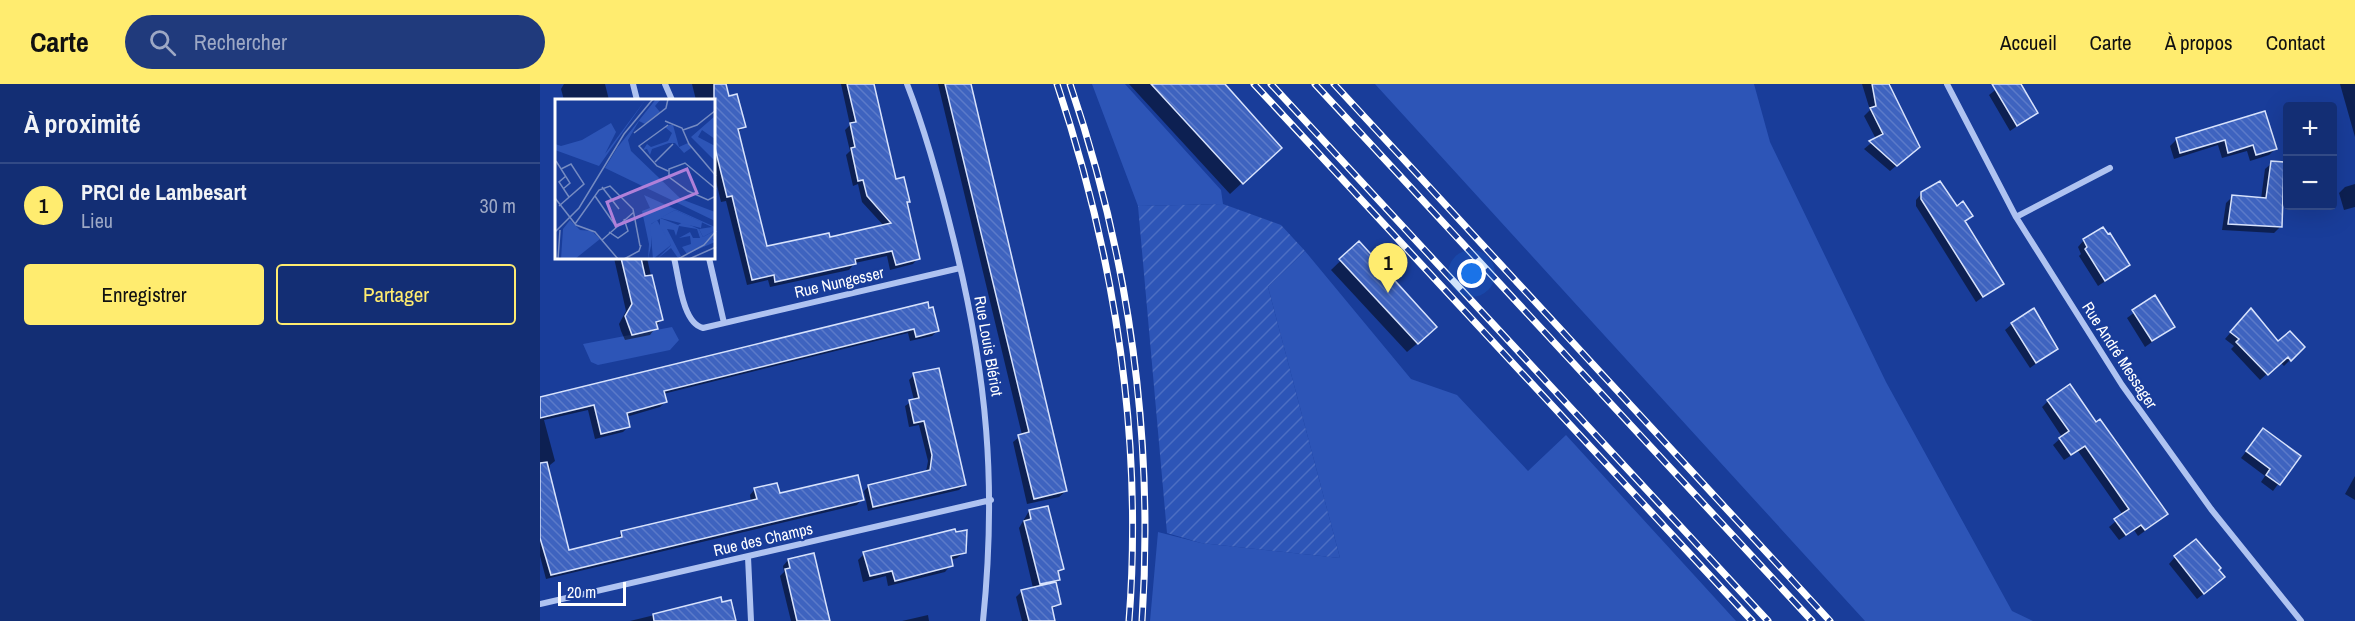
<!DOCTYPE html>
<html lang="fr">
<meta charset="utf-8">
<style>
body{margin:0;font-family:"Archivo Narrow",sans-serif;background:#203a7c;color:#f1f3f6}
.controls{position:absolute;right:18px;top:18px;display:grid;overflow:hidden;border-radius:6px;box-shadow:0 6px 24px #0002}
.controls button{width:54px;height:54px;display:grid;place-items:center;padding:0;border:0;border-bottom:2px solid #324a86;background:#132e74;color:#f1f3f6;font:30px sans-serif}
.scale{position:absolute;left:18px;bottom:15px;width:68px;box-sizing:border-box;padding-left:6px;border:3px solid #fff;border-top:0;font-size:16px;line-height:21px;white-space:nowrap;color:#fff;-webkit-text-stroke:4px #193d9a;paint-order:stroke}
.you{position:absolute;left:932px;top:190px;width:21px;height:21px;margin:-15px;border:4px solid #fff;border-radius:50%;background:#1a73e8;box-shadow:0 0 0 9px #1a73e833}
.badge{display:grid;place-items:center;width:39px;height:39px;border-radius:50%;background:#ffec6f;color:#111;font-size:20px;font-weight:700}
.pin{position:absolute;translate:-50% -50px;filter:drop-shadow(0 2px 3px #0008)}
.pin::after{content:'';position:absolute;top:32px;width:21px;height:18px;background:inherit;clip-path:polygon(0 0,100% 0,50% 100%)}
.list{margin:0;padding:0;list-style:none}
h2{display:flex;justify-content:space-between;align-items:center;height:78px;margin:0;padding:0 24px;font-size:26px}
h2 small{font-size:20px;font-weight:400;color:#9da8c5}
.list li{display:grid;grid-template-columns:39px 1fr auto;gap:18px;align-items:center;box-sizing:border-box;height:84px;padding:0 24px;border-top:2px solid #324a86}
.list b{display:block;font-size:22px;white-space:nowrap}
.list p{margin:0;font-size:20px;white-space:nowrap;color:#9da8c5}
.list em{font-size:20px;font-style:normal;color:#9da8c5}
.actions{display:flex;gap:12px;padding:18px 24px}
.actions a{flex:1;padding:14px 0;border:2px solid #ffec6f;border-radius:6px;text-align:center;font-size:21px;color:#ffec6f}
.actions .main{background:#ffec6f;color:#111}
.icon{flex:none;width:33px;height:33px;fill:none;stroke:currentColor;stroke-width:2;stroke-linecap:round;stroke-linejoin:round}
.map{position:relative;flex:none;width:1815px;height:537px;overflow:hidden}
header{display:flex;align-items:center;gap:36px;box-sizing:border-box;height:84px;padding:0 30px;background:#ffec6f;color:#111}
header strong{font-size:28px}
nav{display:flex;gap:33px;margin-inline-start:auto;font-size:21px}
.search{width:420px;height:54px;background:#203a7c;display:flex;align-items:center;gap:15px;box-sizing:border-box;padding:0 21px;border-radius:33px;color:#9da8c5;font-size:22px}
main{display:flex}
aside{flex:1;background:#132e74}
.map>svg:first-child{display:block}
.grass{fill:#2d55b7}
.garden{fill:url(#garden-furrows)}
.shadow{fill:#0007}
.building{fill:url(#building-back-hatch);stroke:#d7e2fc;stroke-width:1.5}
.lines{fill:none;stroke-linecap:round;stroke-linejoin:round}
.street{stroke:#afc3f1;stroke-width:6}
.rail-casing{stroke:#fff;stroke-width:7}
.rail{stroke:#193d9a;stroke-width:4.5;stroke-dasharray:14;stroke-linecap:butt}
.labels{text-anchor:middle;dominant-baseline:central;stroke-width:4.5;stroke-linejoin:round;paint-order:stroke}
.street-label{font-size:16px;fill:#fff;stroke:#193d9a}
.inset-road{fill:none;stroke:#758bc2;stroke-width:1.5}
.view{fill:#b080d9;fill-opacity:0.15;stroke:#b080d9;stroke-width:3}
.inset-edge{fill:none;stroke:#fff;stroke-width:3}
</style>
<header>
<strong>Carte</strong>
<div class="search"><svg class="icon" aria-label="search" viewBox="0 0 24 24"><circle cx="10" cy="10" r="6"/><path d="M15 15l6 6"/></svg>Rechercher</div>
<nav><a>Accueil</a><a>Carte</a><a>À propos</a><a>Contact</a></nav>
</header>
<main>
<aside>
<h2>À proximité<small></small></h2>
<ul class="list">
<li><span class="badge">1</span><div><b>PRCI de Lambesart</b><p>Lieu</p></div><em>30 m</em></li>
</ul>
<div class="actions"><a class="main">Enregistrer</a><a>Partager</a></div>
</aside>
<div class="map">
<svg width="1815" height="537" viewBox="0 0 1815 537">
<defs>
<pattern id="garden-furrows" width="10" height="10" patternUnits="userSpaceOnUse" patternTransform="scale(1.5)"><rect width="10" height="10" fill="#2d55b7"/><path d="M-1 1l2-2M0 10L10 0M9 11l2-2" fill="none" stroke="#4c6ec2"/></pattern>
<pattern id="building-back-hatch" width="6" height="6" patternUnits="userSpaceOnUse" patternTransform="scale(1.5)"><rect width="6" height="6" fill="#3e63bf"/><path d="M-1 5l2 2M0 0l6 6M5-1l2 2" fill="none" stroke="#5b7ac9"/></pattern>
</defs>
<rect width="100%" height="100%" fill="#193d9a"/>
<path class="grass" d="M 552,0 L 585,0 L 681,106 L 683,120 L 598,122 Z
M 835,0 L 1214,0 L 1230,58 L 1346,298 L 1472,527 L 1493,537 L 1325,537 Z
M 765,167 L 871,295 L 917,311 L 988,387 L 1026,351 L 1196,537 L 610,537 L 618,448 L 661,459 L 800,474 L 728,203 Z
M 132,243 L 139,256 L 130,266 L 58,281 L 51,278 L 43,260 Z"/>
<path class="garden" d="M 683,120 L 741,141 L 765,167 L 728,203 L 800,474 L 661,459 L 627,449 L 598,122 Z"/>
<path class="shadow" d="M 24,0 L 65,0 L 69,16 L 24,16 L 21,5 Z
M 152,0 L 185,0 L 188,13 L 204,42 L 198,49 L 226,163 L 289,155 L 344,142 L 322,118 L 318,100 L 313,102 L 306,71 L 310,67 L 305,46 L 310,41 L 301,0 L 332,0 L 355,96 L 369,117 L 366,120 L 378,174 L 373,180 L 350,186 L 347,172 L 315,179 L 309,186 L 230,203 L 228,196 L 207,201 L 186,117 L 181,118 L 174,89 L 174,16 L 156,16 Z
M 398,0 L 430,0 L 526,407 L 519,413 L 487,420 L 473,358 L 482,351 Z
M 589,0 L 683,0 L 728,75 L 690,110 Z
M 1322,0 L 1352,0 L 1348,1 L 1371,69 L 1350,87 L 1324,65 L 1336,55 L 1324,32 L 1330,26 Z
M 1463,0 L 1479,0 L 1496,29 L 1470,47 L 1449,11 Z
M 1800,0 L 1815,0 L 1815,53 Z
M 1708,32 L 1735,65 L 1729,71 L 1710,77 L 1707,67 L 1682,74 L 1678,61 L 1634,75 L 1630,62 L 1637,55 Z
M 1732,79 L 1740,143 L 1734,149 L 1682,146 L 1686,119 L 1692,113 L 1721,115 L 1725,85 Z
M 1815,100 L 1815,123 L 1804,126 L 1799,109 L 1805,103 Z
M 1382,109 L 1431,132 L 1424,139 L 1462,199 L 1436,218 L 1376,122 L 1376,116 Z
M 1544,156 L 1589,181 L 1558,202 L 1539,172 L 1541,170 L 1538,163 Z
M 819,159 L 886,252 L 867,268 L 791,186 Z
M 74,174 L 107,174 L 121,236 L 110,251 L 85,256 L 81,247 L 79,240 L 86,227 Z
M 1615,213 L 1633,243 L 1605,263 L 1587,234 Z
M 387,219 L 397,247 L 392,252 L 370,257 L 368,249 L 123,310 L 125,318 L 120,323 L 86,333 L 88,343 L 83,348 L 55,355 L 48,326 L 4,336 L 15,377 L 10,381 L 9,393 L 27,468 L 76,456 L 82,449 L 211,418 L 210,411 L 215,405 L 239,411 L 322,415 L 317,421 L 6,495 L 0,472 L 0,315 L 57,299 Z
M 1705,232 L 1738,259 L 1763,263 L 1744,282 L 1740,278 L 1720,296 L 1691,265 L 1694,262 L 1685,255 Z
M 1472,240 L 1517,264 L 1490,284 L 1465,246 Z
M 374,291 L 424,401 L 419,406 L 328,427 L 324,407 L 329,402 L 386,388 L 388,377 L 379,341 L 369,343 L 365,322 L 374,316 L 369,296 Z
M 1508,317 L 1556,340 L 1626,430 L 1620,436 L 1598,452 L 1594,446 L 1579,456 L 1569,443 L 1583,431 L 1538,367 L 1524,376 L 1513,361 L 1522,353 L 1502,323 Z
M 1723,346 L 1759,372 L 1733,407 L 1721,398 L 1725,392 L 1701,374 Z
M 1815,392 L 1815,416 L 1805,410 Z
M 507,423 L 522,485 L 517,489 L 519,496 L 515,500 L 519,520 L 511,526 L 513,537 L 482,537 L 476,513 L 482,507 L 493,504 L 479,444 L 489,427 Z
M 424,468 L 417,474 L 410,476 L 411,481 L 405,488 L 348,502 L 346,492 L 323,498 L 318,476 L 324,470 Z
M 1635,473 L 1676,500 L 1657,515 L 1629,480 Z
M 248,476 L 289,537 L 251,537 L 240,492 L 244,488 L 243,482 Z
M 180,515 L 193,537 L 90,537 Z
M 388,531 L 389,537 L 362,537 Z"/>
<path class="building" d="M 174,0 L 186,0 L 189,12 L 197,10 L 206,43 L 198,45 L 227,162 L 289,149 L 290,153 L 351,139 L 327,112 L 323,96 L 318,97 L 311,64 L 315,63 L 310,39 L 316,38 L 307,0 L 334,0 L 356,95 L 364,93 L 370,118 L 367,118 L 380,175 L 356,181 L 352,167 L 315,175 L 316,180 L 235,198 L 234,191 L 212,196 L 192,112 L 187,113 L 174,60 Z
M 405,0 L 431,0 L 527,407 L 494,415 L 478,351 L 489,348 Z
M 611,0 L 685,0 L 742,64 L 703,100 Z
M 1332,0 L 1349,0 L 1380,63 L 1357,82 L 1329,57 L 1343,50 L 1330,24 L 1336,22 Z
M 1452,0 L 1481,0 L 1498,29 L 1477,42 Z
M 1725,27 L 1737,65 L 1716,71 L 1713,61 L 1688,69 L 1685,56 L 1640,69 L 1636,54 Z
M 1731,77 L 1744,78 L 1742,143 L 1688,140 L 1692,111 L 1726,114 Z
M 1400,97 L 1417,122 L 1423,117 L 1433,132 L 1425,137 L 1464,200 L 1443,213 L 1381,115 L 1381,108 Z
M 1563,143 L 1568,150 L 1570,149 L 1590,181 L 1565,197 L 1545,165 L 1547,163 L 1543,155 Z
M 819,157 L 897,243 L 878,260 L 799,175 Z
M 81,174 L 101,174 L 105,192 L 112,191 L 123,236 L 116,238 L 118,245 L 92,251 L 85,232 L 92,220 Z
M 1615,211 L 1635,243 L 1612,257 L 1592,226 Z
M 388,218 L 389,224 L 393,223 L 399,247 L 376,253 L 374,245 L 124,307 L 127,318 L 87,329 L 90,343 L 61,350 L 54,321 L 0,334 L 0,313 Z
M 1494,224 L 1518,265 L 1496,279 L 1471,239 Z
M 1711,224 L 1738,257 L 1750,247 L 1765,263 L 1751,277 L 1748,273 L 1728,291 L 1696,258 L 1699,255 L 1690,248 Z
M 399,284 L 426,401 L 333,423 L 328,401 L 390,386 L 392,371 L 384,337 L 374,339 L 369,316 L 379,314 L 373,289 Z
M 1530,300 L 1556,338 L 1560,335 L 1628,430 L 1605,446 L 1601,441 L 1586,451 L 1574,435 L 1589,425 L 1545,362 L 1531,371 L 1519,354 L 1529,347 L 1507,316 Z
M 1723,344 L 1761,372 L 1740,401 L 1726,391 L 1730,385 L 1706,367 Z
M 7,378 L 29,466 L 82,453 L 81,447 L 217,415 L 214,404 L 237,399 L 240,409 L 318,391 L 324,416 L 11,491 L 0,454 L 0,379 Z
M 508,422 L 524,485 L 518,487 L 520,496 L 500,500 L 484,437 L 491,435 L 489,426 Z
M 415,445 L 416,448 L 427,446 L 426,469 L 411,472 L 413,482 L 355,497 L 352,487 L 330,492 L 323,468 Z
M 1656,455 L 1681,484 L 1679,486 L 1685,493 L 1664,510 L 1634,472 Z
M 274,469 L 290,537 L 257,537 L 245,485 L 250,484 L 248,475 Z
M 516,498 L 521,520 L 512,523 L 515,537 L 489,537 L 481,506 Z
M 181,513 L 182,518 L 191,516 L 196,537 L 114,537 L 113,530 Z"/>
<g class="lines">
<path class="street" d="M 93,0 L 97,16
M 125,0 L 132,16
M 367,0 C 387,51 401,104 414,157 C 447,291 457,400 443,537
M 1407,0 L 1476,133 L 1582,301 L 1671,425 L 1761,537
M 1476,133 L 1570,84
M 134,174 C 139,193 142,239 163,244 L 420,184
M 169,174 L 184,239
M 208,473 L 211,537
M 0,520 L 451,416"/>
<g class="rail-casing">
<path id="rail" d="M 517,0 C 575,173 603,354 589,537
M 530,0 C 589,173 614,355 602,537
M 714,0 L 1212,537
M 731,0 L 1228,537
M 775,0 L 1272,537
M 794,0 L 1290,537"/>
</g>
<use href="#rail" class="rail"/>
</g>
<g class="labels">
<g class="street-label">
<text transform="translate(299 198) rotate(-13)">Rue Nungesser</text>
<text transform="translate(449 262) rotate(80)">Rue Louis Blériot</text>
<text transform="translate(1580 271) rotate(57)">Rue André Messager</text>
<text transform="translate(223 455) rotate(-13)">Rue des Champs</text>
</g>
</g>
<g transform="translate(15 15)">
<rect width="160" height="160" fill="#193d9a"/>
<path d="M 91,0 L 44,67 L 0,51 L 0,45 L 6,47 L 27,41 L 56,24 L 61,33 L 50,55 ZM 101,0 L 106,0 L 100,7 L 105,13 L 90,25 L 84,22 L 73,41 L 76,52 L 126,100 L 160,113 L 160,122 L 50,69 L 62,49 ZM 89,96 L 160,128 L 160,140 L 157,140 L 159,132 L 148,138 L 144,130 L 157,128 L 120,111 L 96,125 L 96,147 L 93,160 L 94,145 L 87,112 L 95,109 Z" fill="#2d55b7"/>
<path d="M 160,17 L 160,40 L 147,31 L 143,38 L 160,47 L 160,62 L 136,38 ZM 105,119 L 123,126 L 128,123 L 144,130 L 148,138 L 159,132 L 157,140 L 160,143 L 132,155 L 127,148 L 136,145 L 135,137 L 124,139 L 135,133 L 138,139 L 145,139 L 142,130 L 124,127 L 121,137 L 119,131 L 112,130 L 126,157 L 123,159 L 116,149 L 102,160 L 116,146 L 105,132 Z" fill="#2d55b7"/>
<path d="M 120,111 L 147,123 L 146,129 L 105,119 ZM 15,121 L 25,131 L 37,132 L 45,140 L 20,160 L 6,160 L 8,130 Z" fill="#2d55b7"/>
<path d="M 114,26 L 118,26 L 124,48 L 133,44 L 136,49 L 129,54 L 120,44 L 114,44 L 97,50 L 95,56 L 92,50 L 88,51 L 92,45 L 96,48 L 113,42 L 117,34 L 110,28 Z" fill="#2d55b7"/>
<path d="M 102,121 L 116,146 L 98,160 L 95,126 Z" fill="#2d55b7"/>
<path class="inset-road" d="M 110,22 L 127,29 L 134,45 L 161,77M 128,31 L 142,26 L 161,11M 79,34 L 111,9 L 113,0M 1,62 L 15,84 L 8,90M 100,63 L 118,45M 113,72 L 102,67 L 84,47 L 113,26M 11,77 L 4,83 L 14,98M 47,88 L 64,110M 161,90 L 130,64 L 114,70 L 114,78 L 133,92 L 153,101 L 161,97M 40,97 L 60,126M 0,99 L 21,126 L 40,133 L 63,160M 4,107 L 29,85 L 16,65 L 6,70M 20,125 L 44,91 L 55,87 L 78,110 L 85,147M 0,133 L 24,109 L 69,35 L 98,0M 54,133 L 63,139 L 73,132 L 69,120M 47,141 L 79,113M 3,160 L 5,131M 69,160 L 84,152 L 86,146M 123,160 L 149,146 L 161,132M 134,160 L 161,148"/>
<path class="view" d="M 132,70 L 142,94 L 61,127 L 52,103 Z"/>
<rect width="160" height="160" class="inset-edge"/>
</g>
</svg>
<div class="controls">
<button>+</button>
<button>−</button>
</div>
<div class="scale">20 m</div>
<div class="you"></div>
<div class="pin badge" style="left:848px;top:209px">1</div>
</div>
</main>
